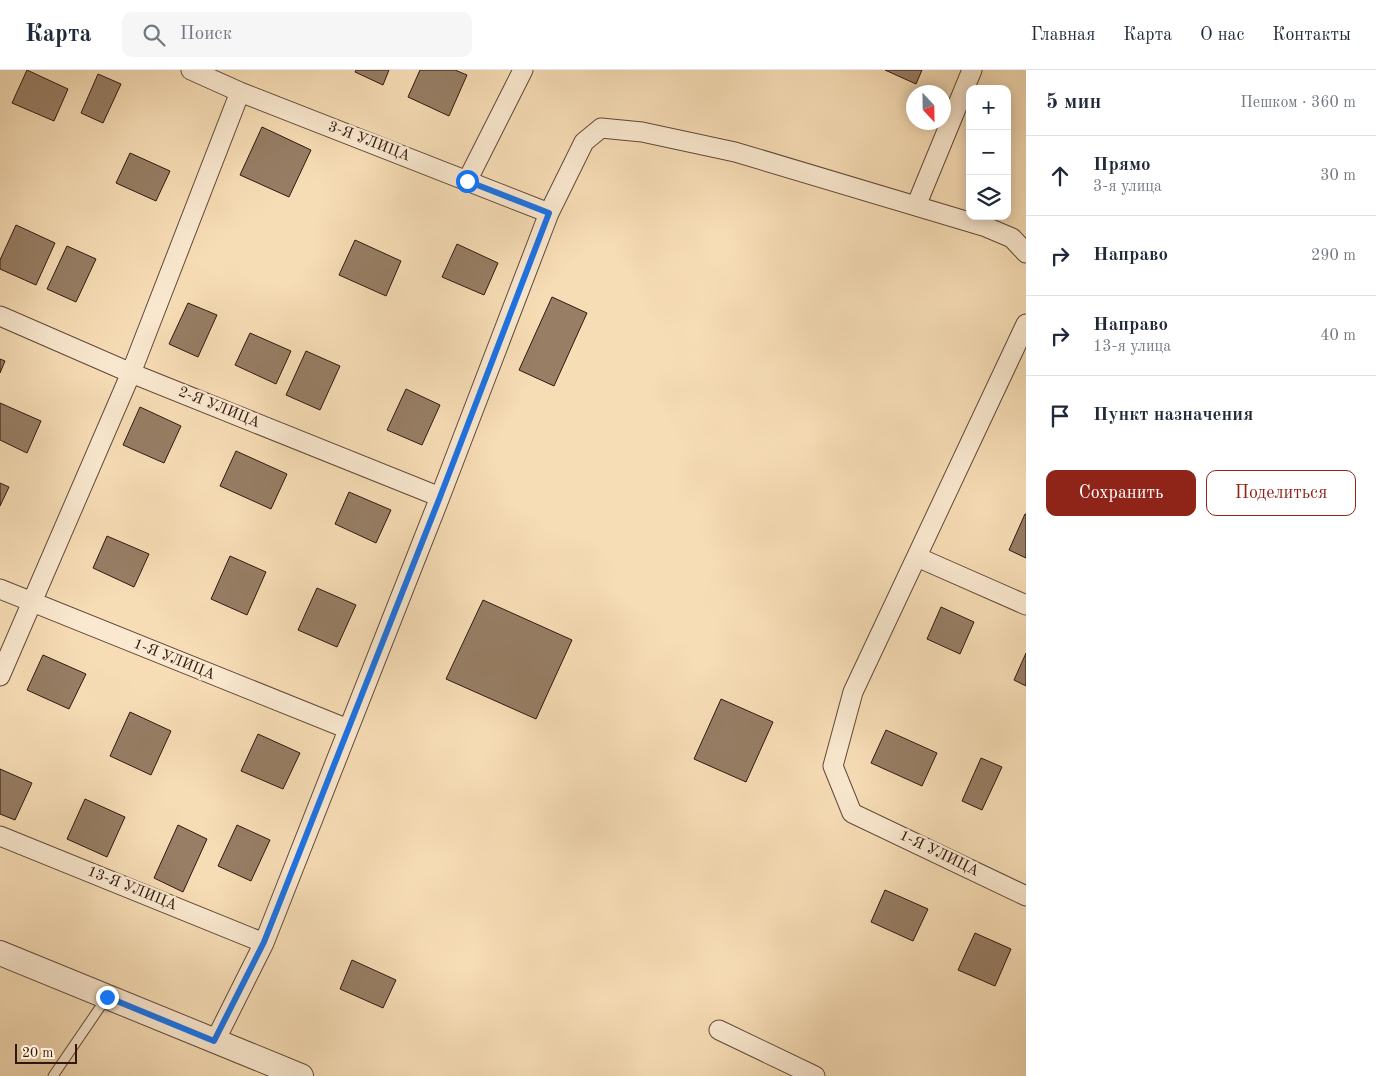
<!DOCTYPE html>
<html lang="ru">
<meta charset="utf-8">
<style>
body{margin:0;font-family:"Old Standard TT",serif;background:#f6f6f7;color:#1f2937}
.controls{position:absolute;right:15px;top:15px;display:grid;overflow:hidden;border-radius:10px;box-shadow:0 2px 12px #0003}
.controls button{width:45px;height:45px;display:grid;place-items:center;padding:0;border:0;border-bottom:1px solid #e0e1e3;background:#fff;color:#1f2937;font:25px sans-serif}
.compass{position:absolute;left:906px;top:15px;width:45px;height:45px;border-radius:50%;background:#fff;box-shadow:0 2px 12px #0003;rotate:158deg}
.scale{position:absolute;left:15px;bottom:12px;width:62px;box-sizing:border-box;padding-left:5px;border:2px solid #30180e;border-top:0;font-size:14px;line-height:18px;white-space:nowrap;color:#30180e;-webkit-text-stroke:4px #fae9d0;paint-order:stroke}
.stop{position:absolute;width:15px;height:15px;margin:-11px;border:4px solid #1a73e8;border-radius:50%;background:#fff}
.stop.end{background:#1a73e8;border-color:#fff;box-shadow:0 1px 5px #0008}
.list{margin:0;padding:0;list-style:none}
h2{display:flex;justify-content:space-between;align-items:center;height:65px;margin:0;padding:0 20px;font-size:21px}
h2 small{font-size:16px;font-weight:400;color:#747a83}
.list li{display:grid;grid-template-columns:32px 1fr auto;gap:15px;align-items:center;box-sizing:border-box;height:80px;padding:0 20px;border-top:1px solid #e0e1e3}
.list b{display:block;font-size:19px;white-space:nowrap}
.list p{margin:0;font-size:16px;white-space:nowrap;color:#747a83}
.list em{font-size:16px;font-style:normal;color:#747a83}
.actions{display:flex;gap:10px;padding:15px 20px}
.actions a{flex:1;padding:11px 0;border:1px solid #8f2418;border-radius:10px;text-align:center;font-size:18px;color:#8f2418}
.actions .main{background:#8f2418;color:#fff}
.icon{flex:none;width:28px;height:28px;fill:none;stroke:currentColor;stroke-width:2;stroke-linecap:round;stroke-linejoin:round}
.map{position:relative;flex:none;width:1026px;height:1006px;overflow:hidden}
header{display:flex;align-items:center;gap:30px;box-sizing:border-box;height:70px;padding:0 25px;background:#fff;border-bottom:1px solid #e0e1e3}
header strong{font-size:24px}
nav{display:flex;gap:28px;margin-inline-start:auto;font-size:18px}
.search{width:350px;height:45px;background:#f6f6f7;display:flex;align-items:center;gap:12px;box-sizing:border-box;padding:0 18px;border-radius:10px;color:#747a83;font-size:19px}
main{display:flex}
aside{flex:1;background:#fff}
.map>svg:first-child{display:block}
.building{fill:#977e65;stroke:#30180e}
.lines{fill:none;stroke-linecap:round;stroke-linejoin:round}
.service-casing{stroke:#624938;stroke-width:11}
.minor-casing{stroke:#624938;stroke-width:21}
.tertiary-casing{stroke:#624938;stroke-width:26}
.service{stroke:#fae9d0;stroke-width:9}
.minor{stroke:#fae9d0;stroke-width:19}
.tertiary{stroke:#fae9d0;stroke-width:24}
.route{stroke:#1a73e8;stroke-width:6}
.labels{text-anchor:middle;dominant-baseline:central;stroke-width:5;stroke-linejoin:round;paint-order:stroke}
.street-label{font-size:15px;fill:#30180e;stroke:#fae9d0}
</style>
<header>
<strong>Карта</strong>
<div class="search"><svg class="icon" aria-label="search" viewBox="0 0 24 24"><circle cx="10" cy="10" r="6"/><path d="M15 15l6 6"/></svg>Поиск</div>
<nav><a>Главная</a><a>Карта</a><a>О нас</a><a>Контакты</a></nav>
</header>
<main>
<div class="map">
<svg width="1026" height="1006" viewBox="0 0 1026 1006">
<rect width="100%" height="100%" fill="#f7ddb6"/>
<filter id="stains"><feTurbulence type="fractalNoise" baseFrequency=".004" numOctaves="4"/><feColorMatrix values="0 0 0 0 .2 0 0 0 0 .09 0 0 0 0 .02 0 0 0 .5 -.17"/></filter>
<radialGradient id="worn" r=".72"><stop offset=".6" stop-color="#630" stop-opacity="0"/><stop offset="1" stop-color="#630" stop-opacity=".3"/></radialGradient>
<path class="building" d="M 27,0 L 68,19 L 54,51 L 12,33 Z
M 356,0 L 389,0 L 383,15 L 355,2 Z
M 420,0 L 455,0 L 467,5 L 449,46 L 408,27 Z
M 885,0 L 922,0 L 916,14 Z
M 98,4 L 121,14 L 103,53 L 81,43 Z
M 262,57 L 311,80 L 289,127 L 240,105 Z
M 130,83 L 170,101 L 156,131 L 116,113 Z
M 16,155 L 55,173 L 36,215 L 0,199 L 0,190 Z
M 355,170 L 401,191 L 386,226 L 339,205 Z
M 457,174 L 498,193 L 484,225 L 442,207 Z
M 67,176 L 96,189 L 76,232 L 47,219 Z
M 552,227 L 587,243 L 554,316 L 519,300 Z
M 188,233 L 217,245 L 198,287 L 169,274 Z
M 250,263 L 291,281 L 276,314 L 235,295 Z
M 306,281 L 340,296 L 320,340 L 286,325 Z
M 0,289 L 5,291 L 0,303 Z
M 406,319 L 440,335 L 422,375 L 387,360 Z
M 0,333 L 41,351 L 27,383 L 0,370 Z
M 140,337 L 181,356 L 164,393 L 123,375 Z
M 236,381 L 287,404 L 271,439 L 220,416 Z
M 0,413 L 9,417 L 0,436 Z
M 349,422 L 391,440 L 376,473 L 335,454 Z
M 1025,444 L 1026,444 L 1026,488 L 1009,480 Z
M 107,466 L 149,484 L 134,517 L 93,498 Z
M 230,486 L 266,502 L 247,545 L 211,529 Z
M 317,518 L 356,535 L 337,577 L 298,560 Z
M 483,530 L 572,570 L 536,649 L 446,609 Z
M 941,537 L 974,552 L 960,584 L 927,569 Z
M 1026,583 L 1026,616 L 1014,610 Z
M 43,585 L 86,604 L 69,639 L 27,620 Z
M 721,629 L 773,652 L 746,712 L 694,689 Z
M 130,642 L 171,661 L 151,705 L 110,686 Z
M 886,660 L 937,683 L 922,716 L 871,693 Z
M 258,664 L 300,683 L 283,719 L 241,701 Z
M 981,688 L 1002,697 L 982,740 L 962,731 Z
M 0,699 L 32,713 L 15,750 L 0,744 Z
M 85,729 L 125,747 L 107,787 L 67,769 Z
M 178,755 L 207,769 L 183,822 L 154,808 Z
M 237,755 L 270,770 L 251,811 L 218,796 Z
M 885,820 L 928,839 L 913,871 L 871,852 Z
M 975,863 L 1011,879 L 995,916 L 958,900 Z
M 352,890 L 396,910 L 383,938 L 340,919 Z"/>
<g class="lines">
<g class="service-casing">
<path id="service" d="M 53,1006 L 107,927"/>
</g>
<g class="minor-casing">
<path id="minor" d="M 191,0 L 240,22 L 549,143
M 467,111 L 523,0
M 916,136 L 972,0
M 0,246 L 131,303 L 440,427
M 1026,254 L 853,622 L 833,696 L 852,743 L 1026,826
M 917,487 L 1026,535
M 0,519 L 348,659
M 0,606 L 131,303 L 240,22
M 0,766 L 264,873
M 719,960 L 815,1006
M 215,971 L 264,873 L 440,427 L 549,143 L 584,72 L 601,58 L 642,62 L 735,82 L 986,157 L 1012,168 L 1026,183"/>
</g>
<g class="tertiary-casing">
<path id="tertiary" d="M 0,883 L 301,1006"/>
</g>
<use href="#service" class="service"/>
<use href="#minor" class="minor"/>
<use href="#tertiary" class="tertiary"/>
</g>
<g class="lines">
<path class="route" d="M 107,927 L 214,971 L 264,872 L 440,427 L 549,143 L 467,111"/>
</g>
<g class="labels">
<g class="street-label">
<text transform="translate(369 72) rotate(21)">3-Я УЛИЦА</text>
<text transform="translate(219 338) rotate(22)">2-Я УЛИЦА</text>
<text transform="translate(174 590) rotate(22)">1-Я УЛИЦА</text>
<text transform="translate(939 784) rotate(26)">1-Я УЛИЦА</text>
<text transform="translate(132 819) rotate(22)">13-Я УЛИЦА</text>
</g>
</g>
<rect width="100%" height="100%" filter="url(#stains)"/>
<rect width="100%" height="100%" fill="url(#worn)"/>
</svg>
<div class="controls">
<button>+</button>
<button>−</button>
<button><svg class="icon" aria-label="layers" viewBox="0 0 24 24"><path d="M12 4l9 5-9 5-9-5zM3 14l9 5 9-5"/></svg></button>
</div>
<svg class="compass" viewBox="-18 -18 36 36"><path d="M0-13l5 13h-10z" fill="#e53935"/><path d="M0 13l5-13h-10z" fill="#747a83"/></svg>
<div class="scale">20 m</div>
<div class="stop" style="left:467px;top:111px"></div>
<div class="stop end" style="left:107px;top:927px"></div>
</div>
<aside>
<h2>5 мин<small>Пешком · 360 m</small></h2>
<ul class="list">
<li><svg class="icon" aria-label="ahead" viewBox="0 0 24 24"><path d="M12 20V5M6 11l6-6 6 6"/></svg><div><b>Прямо</b><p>3-я улица</p></div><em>30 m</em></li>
<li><svg class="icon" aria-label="right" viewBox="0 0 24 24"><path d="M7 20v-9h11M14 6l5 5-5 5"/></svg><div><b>Направо</b></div><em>290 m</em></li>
<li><svg class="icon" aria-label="right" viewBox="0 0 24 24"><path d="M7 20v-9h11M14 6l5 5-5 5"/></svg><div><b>Направо</b><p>13-я улица</p></div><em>40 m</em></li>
<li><svg class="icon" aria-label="arrive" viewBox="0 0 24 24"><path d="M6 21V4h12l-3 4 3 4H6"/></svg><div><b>Пункт назначения</b></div></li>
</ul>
<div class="actions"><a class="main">Сохранить</a><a>Поделиться</a></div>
</aside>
</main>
